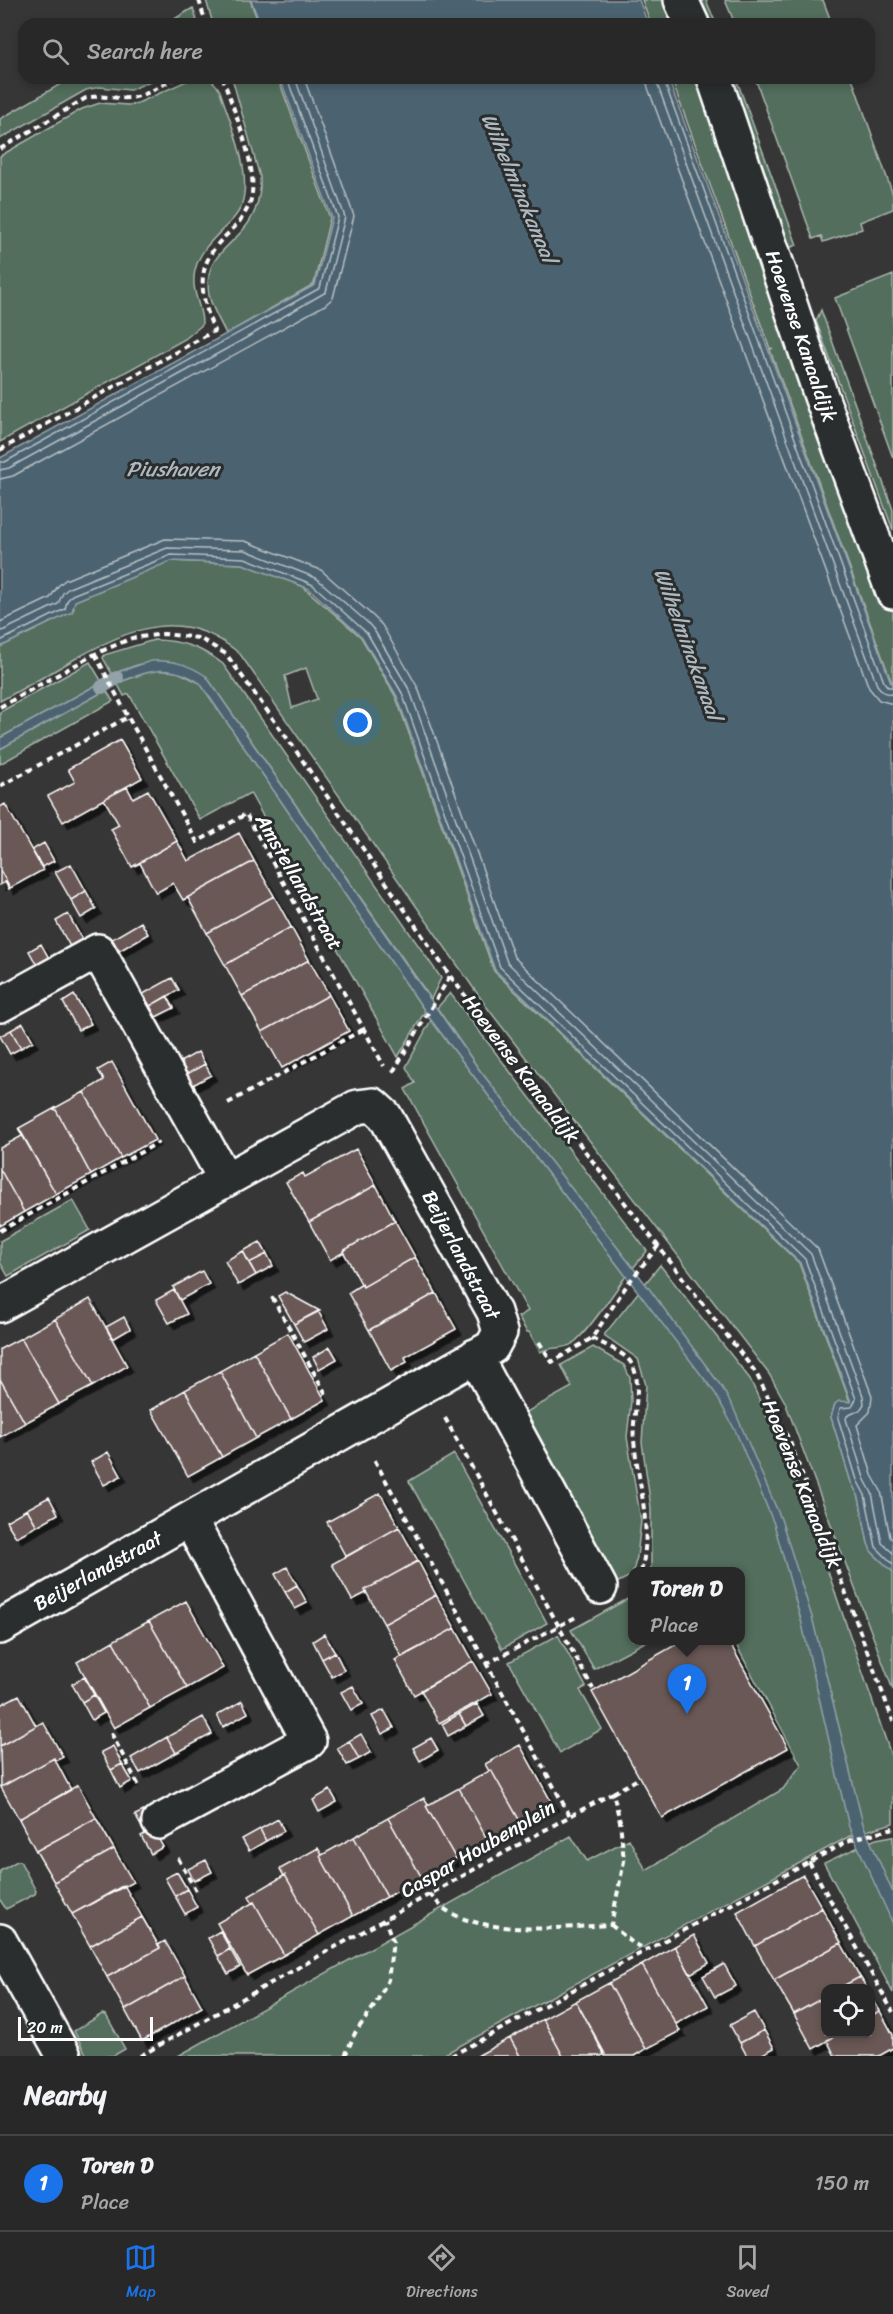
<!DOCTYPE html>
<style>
body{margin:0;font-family:Sriracha,sans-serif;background:#313030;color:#f1f3f6}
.controls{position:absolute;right:18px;bottom:18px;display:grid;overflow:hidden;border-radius:12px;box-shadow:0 3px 9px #0003}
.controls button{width:54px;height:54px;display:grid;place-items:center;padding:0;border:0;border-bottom:2px solid #454445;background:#292828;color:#f1f3f6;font:30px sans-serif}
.scale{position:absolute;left:18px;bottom:15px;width:135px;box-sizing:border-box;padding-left:6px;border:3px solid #fff;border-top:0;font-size:16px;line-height:21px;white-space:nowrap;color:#fff;-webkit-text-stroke:4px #2a2d2e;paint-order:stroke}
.you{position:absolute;left:358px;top:723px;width:21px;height:21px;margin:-15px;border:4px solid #fff;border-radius:50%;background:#1a73e8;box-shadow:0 0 0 9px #1a73e833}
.badge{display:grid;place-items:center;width:39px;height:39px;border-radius:50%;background:#1a73e8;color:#fff;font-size:20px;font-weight:700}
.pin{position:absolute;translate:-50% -50px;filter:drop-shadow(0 2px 3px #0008)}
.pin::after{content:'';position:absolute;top:32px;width:21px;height:18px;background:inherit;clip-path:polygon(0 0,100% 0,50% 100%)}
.popup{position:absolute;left:628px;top:1567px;width:117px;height:78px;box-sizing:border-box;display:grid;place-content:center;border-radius:12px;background:#292828;filter:drop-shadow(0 2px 4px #0005);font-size:20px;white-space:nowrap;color:#a5a6a8}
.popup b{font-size:22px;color:#f1f3f6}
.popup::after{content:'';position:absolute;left:50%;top:100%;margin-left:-12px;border:12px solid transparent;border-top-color:#292828}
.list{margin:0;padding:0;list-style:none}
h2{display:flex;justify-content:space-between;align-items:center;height:78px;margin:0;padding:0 24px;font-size:26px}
h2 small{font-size:20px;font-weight:400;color:#a5a6a8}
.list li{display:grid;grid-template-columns:39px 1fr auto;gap:18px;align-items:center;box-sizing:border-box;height:96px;padding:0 24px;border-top:2px solid #454445}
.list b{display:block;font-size:22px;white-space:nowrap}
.list p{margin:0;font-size:20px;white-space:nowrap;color:#a5a6a8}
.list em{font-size:20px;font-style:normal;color:#a5a6a8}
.icon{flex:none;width:33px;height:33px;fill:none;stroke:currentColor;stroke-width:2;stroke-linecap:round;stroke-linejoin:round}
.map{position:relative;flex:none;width:893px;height:2056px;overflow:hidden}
.search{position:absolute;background:#292828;box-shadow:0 3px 9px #0003;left:18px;right:18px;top:18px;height:66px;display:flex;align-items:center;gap:15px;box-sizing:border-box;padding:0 21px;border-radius:18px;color:#a5a6a8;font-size:22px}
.sheet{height:174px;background:#292828}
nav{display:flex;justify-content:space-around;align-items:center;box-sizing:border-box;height:84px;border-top:2px solid #454445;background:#292828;font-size:16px;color:#a5a6a8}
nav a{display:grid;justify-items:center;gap:3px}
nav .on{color:#1a73e8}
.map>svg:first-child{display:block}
.green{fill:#536e5d;stroke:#a9b6ae;stroke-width:1.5;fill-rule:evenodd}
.water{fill:#4b626f;stroke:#93a1a9;stroke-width:1.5}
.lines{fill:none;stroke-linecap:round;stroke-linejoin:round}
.shore{stroke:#b7c0c5;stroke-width:1.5}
.stream{stroke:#93a1a9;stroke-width:14}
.building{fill:#6b5857;stroke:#fff;stroke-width:1.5;filter:url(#shadow)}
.minor-casing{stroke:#fff;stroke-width:38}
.path{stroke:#fff;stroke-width:4;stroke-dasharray:6 4.5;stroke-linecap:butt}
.minor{stroke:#2a2d2e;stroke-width:33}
.labels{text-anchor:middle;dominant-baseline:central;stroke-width:6;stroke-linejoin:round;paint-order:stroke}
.street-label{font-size:20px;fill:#fff;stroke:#2a2d2e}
.water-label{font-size:21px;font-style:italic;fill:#aeb8be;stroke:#2a2d2e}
</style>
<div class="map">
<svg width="893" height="2056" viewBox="0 0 893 2056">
<defs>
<filter id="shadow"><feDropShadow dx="5.5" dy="5.5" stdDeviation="0" flood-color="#0009"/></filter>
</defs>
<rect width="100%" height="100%" fill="#373636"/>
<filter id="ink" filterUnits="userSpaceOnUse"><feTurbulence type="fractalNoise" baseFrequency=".0167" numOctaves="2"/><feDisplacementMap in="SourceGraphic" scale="12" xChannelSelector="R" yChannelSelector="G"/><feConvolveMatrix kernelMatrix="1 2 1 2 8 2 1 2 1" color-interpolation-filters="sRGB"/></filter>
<g filter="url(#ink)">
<path class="green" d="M 206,0 L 250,0 L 259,24 L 213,24 Z
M 642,0 L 667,0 L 677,24 L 651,24 Z
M 700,0 L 706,0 L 716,24 L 709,24 Z
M 725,0 L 823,0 L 832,24 L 735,24 Z
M 193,8 L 198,24 L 166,24 Z
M 71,78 L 158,78 L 130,90 L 100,87 L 86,90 L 0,139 L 0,119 Z
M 193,78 C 207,78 213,78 220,91 C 231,126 261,189 233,219 C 217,236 201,247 195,270 C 190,293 203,307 202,325 L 185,339 L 0,442 L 0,156 L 82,109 L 100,103 L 128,105 L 138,103 Z
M 232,78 L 278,78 L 330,218 L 314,284 L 226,334 C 220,321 212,309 209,295 C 203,257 228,250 247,225 C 257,211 261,195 260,177 Z
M 671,78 L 698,78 L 797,355 L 893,610 L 893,686 L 770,350 L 773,348 L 770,349 Z
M 729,78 L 736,78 L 797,245 L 789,248 Z
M 755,78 L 852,78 L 893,195 L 893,209 L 860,222 L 862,229 L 823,242 L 821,236 L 813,239 Z
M 893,275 L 893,458 L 835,298 Z
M 821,310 L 893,510 L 893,530 L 816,321 Z
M 170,561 L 243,564 L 302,586 L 361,637 L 396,697 L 494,971 L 799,1263 L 850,1402 L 835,1404 L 831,1417 L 851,1482 L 859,1497 L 868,1543 L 874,1554 L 893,1572 L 893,1690 L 785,1402 L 769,1374 L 486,1006 L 240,654 C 183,605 131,628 73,660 C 49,674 24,688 0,701 L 0,647 L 72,612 L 74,608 L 72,605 L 75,601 ZM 306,668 L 317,699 L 292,708 L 285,676 Z
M 154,640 C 181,640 202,648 223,664 L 441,978 L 431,999 L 206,676 L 140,664 L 112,674 L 103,658 L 104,655 Z
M 90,662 L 102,682 L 0,738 L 0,712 Z
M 154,670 L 178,672 L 200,683 L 431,1020 L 626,1276 C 614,1292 587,1334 572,1344 C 563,1350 550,1346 540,1352 L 529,1332 L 527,1332 L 518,1317 L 528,1311 L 405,1089 L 415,1083 L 406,1067 L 431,1020 L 424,1013 L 398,1057 L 250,793 L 200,820 L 129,694 L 124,696 L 117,683 Z
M 106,690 L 113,701 L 0,764 L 0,749 Z
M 450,993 L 647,1251 L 633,1268 L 478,1068 L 437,1008 Z
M 73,1200 L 90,1230 L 8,1276 L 0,1262 L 0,1241 Z
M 660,1265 L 750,1379 L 800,1490 L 893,1761 L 893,1823 L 850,1836 L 441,2056 L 178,2056 L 571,1836 L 587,1861 L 629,1839 L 646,1870 L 783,1789 L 801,1765 L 734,1641 L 741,1640 L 741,1572 L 649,1571 L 651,1567 L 651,1508 L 642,1442 L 646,1385 L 638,1359 L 604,1335 Z
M 593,1347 L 624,1365 L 630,1378 L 631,1401 L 627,1437 L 641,1521 L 637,1557 L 632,1575 L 611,1586 L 519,1416 L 572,1387 L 561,1365 Z
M 454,1454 L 547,1623 L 502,1649 L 409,1481 Z
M 633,1596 L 633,1640 L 647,1641 L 594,1669 L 571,1630 Z
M 558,1635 L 586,1687 L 580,1690 L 602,1729 L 560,1753 L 509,1662 Z
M 893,1836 L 893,1993 L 824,1863 L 876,1839 Z
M 17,1861 L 20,1861 L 36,1891 L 35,1894 L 6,1909 L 0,1900 L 0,1871 Z
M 102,2014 L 106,2015 L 125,2049 L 113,2056 L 87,2056 L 74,2031 Z"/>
<path class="water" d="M 251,0 L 639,0 L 648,24 L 260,24 Z
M 280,78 L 668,78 L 893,688 L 893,1572 L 871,1551 L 868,1543 L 859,1497 L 851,1482 L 831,1417 L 835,1404 L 839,1401 L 851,1402 L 800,1263 L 495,970 L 397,696 L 362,637 L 309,589 L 302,586 L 243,564 L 171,561 L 75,601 L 72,612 L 0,647 L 0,458 L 315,285 L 332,218 Z
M 151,661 C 173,660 188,664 206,676 L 478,1068 L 648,1287 L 721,1386 L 733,1407 L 781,1519 L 812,1617 L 863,1824 L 893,1893 L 893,1924 L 849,1827 L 801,1620 L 774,1524 L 736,1432 L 715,1393 L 431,1020 L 200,683 C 169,662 149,671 117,683 L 112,674 Z
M 102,682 L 106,690 L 0,749 L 0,738 Z"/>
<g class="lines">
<path class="shore" d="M 646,78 L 648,88 L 869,688 L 879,700 L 893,704
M 655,78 L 877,685 L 883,692 L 893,695
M 663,78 L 884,682 L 888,687 L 893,687
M 0,462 L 5,462 L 320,288 L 338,217 L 287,78
M 0,470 L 9,468 L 239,342 L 326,292 L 345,217 L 295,78
M 0,479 L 13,476 L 325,305 L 333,298 L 354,216 L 304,78
M 0,622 L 50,598 L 58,586 L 65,580 L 165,539 L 245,541 L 321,570 L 373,616 L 382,625 L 418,688 L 514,957 L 818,1249 L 872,1396 L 870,1412 L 857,1425 L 872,1475 L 881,1491 L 890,1537 L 893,1540
M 0,632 L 58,604 L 63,593 L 69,588 L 167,548 L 245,550 L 316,578 L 367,622 L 374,630 L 410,691 L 507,962 L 811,1254 L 863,1396 L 864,1404 L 860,1410 L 847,1416 L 846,1419 L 864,1478 L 872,1493 L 882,1543 L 893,1553
M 0,641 L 65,609 L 67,601 L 72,595 L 171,555 L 245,558 L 304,581 L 313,585 L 367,633 L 402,693 L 500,967 L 805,1259 L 856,1399 L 852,1407 L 840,1408 L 838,1418 L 857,1480 L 865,1495 L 876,1547 L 893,1564"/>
<path class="stream" d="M 102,687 L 117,678"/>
</g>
<path class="building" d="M 120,740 L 142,778 L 63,822 L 48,796 L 75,782 L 68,769 Z
M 127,787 L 133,798 L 148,790 L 177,841 L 132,867 L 111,829 L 119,825 L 104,799 Z
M 5,804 L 43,870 L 10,888 L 0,870 L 0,807 Z
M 239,833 L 254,861 L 183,900 L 173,883 L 156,893 L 140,863 L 132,867 L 177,841 L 188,861 Z
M 44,843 L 54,861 L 42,867 L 32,850 Z
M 254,861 L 274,896 L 207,933 L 188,898 L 183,900 Z
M 71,864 L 86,891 L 71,900 L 55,872 Z
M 0,870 L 10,888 L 9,889 L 5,882 L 0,885 Z
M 86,891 L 96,909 L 81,918 L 71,900 Z
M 274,896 L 291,927 L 225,965 L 207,933 Z
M 68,914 L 84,943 L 72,950 L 56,921 Z
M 141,922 L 148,934 L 119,951 L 112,939 Z
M 291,927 L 309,960 L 242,996 L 225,965 Z
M 41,944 L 51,962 L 39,969 L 29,951 Z
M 309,960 L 329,995 L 262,1032 L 242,996 Z
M 172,978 L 179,990 L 150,1006 L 143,994 Z
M 74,995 L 91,1024 L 78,1030 L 63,1002 Z
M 329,995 L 349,1031 L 282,1068 L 262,1032 Z
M 167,996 L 174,1008 L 156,1017 L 150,1006 Z
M 23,1023 L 33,1041 L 21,1048 L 11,1030 Z
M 11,1030 L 21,1048 L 10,1054 L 0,1036 Z
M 198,1052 L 205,1064 L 187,1074 L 180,1062 Z
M 112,1062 L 155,1140 L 121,1158 L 84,1092 L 104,1080 L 98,1070 Z
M 205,1064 L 211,1075 L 193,1085 L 187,1074 Z
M 84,1092 L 121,1158 L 91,1175 L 55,1108 Z
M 55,1108 L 91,1175 L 56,1194 L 19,1128 Z
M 18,1128 L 56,1194 L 24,1212 L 0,1169 L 0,1148 L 22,1136 Z
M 356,1149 L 376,1185 L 309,1222 L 286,1182 L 303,1173 L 305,1177 Z
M 0,1169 L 24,1212 L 0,1226 Z
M 376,1185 L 395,1221 L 343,1251 L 344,1252 L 330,1260 L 309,1222 Z
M 395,1221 L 415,1257 L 363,1287 L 343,1251 Z
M 260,1242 L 267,1254 L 249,1263 L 243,1251 Z
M 243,1251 L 256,1275 L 238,1285 L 225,1261 Z
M 267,1254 L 273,1266 L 256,1275 L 249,1263 Z
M 415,1257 L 436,1293 L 369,1330 L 348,1293 L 362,1284 L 363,1287 Z
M 202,1271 L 209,1284 L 180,1300 L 173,1287 Z
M 174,1290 L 187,1314 L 169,1323 L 156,1300 Z
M 285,1292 L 320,1311 L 294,1324 L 278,1296 Z
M 436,1293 L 456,1329 L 405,1357 L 407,1362 L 391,1371 L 369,1330 Z
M 90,1299 L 127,1366 L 93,1386 L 55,1319 Z
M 318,1311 L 328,1329 L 304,1342 L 294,1324 Z
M 124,1317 L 130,1329 L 113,1339 L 106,1327 Z
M 55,1319 L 93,1386 L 59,1404 L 21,1338 Z
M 288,1333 L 325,1400 L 291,1419 L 254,1352 Z
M 21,1338 L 59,1404 L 25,1423 L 0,1379 L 0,1349 Z
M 330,1347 L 337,1359 L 319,1369 L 313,1357 Z
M 254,1352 L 291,1419 L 256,1438 L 220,1371 Z
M 220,1371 L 256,1438 L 222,1457 L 185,1390 Z
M 0,1379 L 25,1423 L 0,1437 Z
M 185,1390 L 222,1457 L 188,1476 L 151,1410 Z
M 108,1452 L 121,1476 L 104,1485 L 91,1462 Z
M 380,1493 L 399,1527 L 346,1557 L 327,1522 Z
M 49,1497 L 58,1514 L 37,1526 L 27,1509 Z
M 27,1509 L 37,1526 L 16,1537 L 6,1521 Z
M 399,1527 L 418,1561 L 365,1590 L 366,1593 L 352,1600 L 332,1564 Z
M 418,1561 L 436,1595 L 384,1624 L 365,1590 Z
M 287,1567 L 297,1585 L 285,1592 L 275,1574 Z
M 297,1585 L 307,1603 L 295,1609 L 285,1592 Z
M 436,1595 L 455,1628 L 402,1657 L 384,1624 Z
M 186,1601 L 223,1668 L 187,1688 L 149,1621 Z
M 149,1621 L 187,1688 L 150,1708 L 113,1641 Z
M 455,1628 L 473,1661 L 414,1695 L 395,1660 Z
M 324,1634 L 335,1652 L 322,1659 L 313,1641 Z
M 684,1640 L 728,1640 L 788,1748 L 662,1818 L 592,1692 Z
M 113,1641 L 150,1708 L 114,1728 L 77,1662 Z
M 335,1652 L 344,1670 L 332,1677 L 322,1659 Z
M 473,1661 L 492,1694 L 439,1723 L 421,1690 Z
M 84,1677 L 94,1695 L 82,1702 L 72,1684 Z
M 353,1686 L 363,1704 L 351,1710 L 341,1692 Z
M 19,1695 L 36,1726 L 0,1746 L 0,1705 Z
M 94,1695 L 104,1713 L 92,1720 L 82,1702 Z
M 242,1701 L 248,1713 L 223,1727 L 217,1715 Z
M 477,1704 L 484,1716 L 466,1726 L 459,1714 Z
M 384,1710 L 394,1728 L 382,1734 L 372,1716 Z
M 459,1714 L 466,1726 L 448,1736 L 442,1724 Z
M 203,1717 L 212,1734 L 176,1753 L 167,1737 Z
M 43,1722 L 63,1757 L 55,1761 L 54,1758 L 1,1787 L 0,1746 Z
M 361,1734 L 371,1752 L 359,1759 L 349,1741 Z
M 167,1737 L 176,1753 L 140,1773 L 131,1758 Z
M 431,1738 L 438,1750 L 420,1761 L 413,1748 Z
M 349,1741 L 359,1759 L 347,1765 L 337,1748 Z
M 520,1745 L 553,1805 L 521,1823 L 491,1770 L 489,1771 L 485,1764 Z
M 113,1746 L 122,1764 L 111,1770 L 101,1752 Z
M 54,1758 L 71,1790 L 19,1819 L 1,1787 Z
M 122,1764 L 132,1781 L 120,1788 L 111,1770 Z
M 491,1770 L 521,1823 L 488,1841 L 459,1788 Z
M 78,1785 L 96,1818 L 36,1851 L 19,1819 Z
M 459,1788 L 488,1841 L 456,1859 L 426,1806 Z
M 330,1790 L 337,1802 L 319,1812 L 313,1800 Z
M 424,1798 L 429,1805 L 426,1806 L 456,1859 L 422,1878 L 388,1818 Z
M 148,1809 L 158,1827 L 145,1833 L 135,1815 Z
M 96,1818 L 114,1849 L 54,1882 L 36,1851 Z
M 388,1818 L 422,1878 L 387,1897 L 354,1837 Z
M 278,1819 L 284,1831 L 266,1841 L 260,1829 Z
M 153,1829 L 163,1847 L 151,1854 L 141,1836 Z
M 260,1829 L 266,1841 L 249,1851 L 242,1839 Z
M 354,1837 L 387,1897 L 353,1916 L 320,1856 Z
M 318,1848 L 322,1855 L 320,1856 L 353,1916 L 319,1935 L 285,1875 L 284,1876 L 280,1869 Z
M 114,1849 L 133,1882 L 72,1914 L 54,1882 Z
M 206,1860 L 212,1872 L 194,1881 L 188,1869 Z
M 177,1872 L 187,1889 L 175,1896 L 165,1878 Z
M 285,1875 L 319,1935 L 284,1955 L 254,1902 L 252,1903 L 249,1896 Z
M 803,1875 L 822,1908 L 755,1946 L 737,1912 Z
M 124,1885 L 142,1917 L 90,1946 L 72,1914 Z
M 187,1889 L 197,1907 L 185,1914 L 175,1896 Z
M 254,1902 L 284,1955 L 247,1975 L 217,1923 Z
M 822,1908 L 841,1943 L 774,1980 L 755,1946 Z
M 142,1917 L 160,1948 L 107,1977 L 90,1946 Z
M 220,1931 L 230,1949 L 218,1956 L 208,1938 Z
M 694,1935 L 709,1963 L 690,1974 L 675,1946 Z
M 165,1941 L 185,1976 L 125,2010 L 107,1977 L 160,1948 L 158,1945 Z
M 841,1943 L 860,1977 L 839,1988 L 826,1988 L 826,1996 L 794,2014 L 774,1980 Z
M 675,1946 L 708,2006 L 676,2024 L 642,1965 Z
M 230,1949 L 240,1967 L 228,1974 L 218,1956 Z
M 724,1964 L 736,1986 L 715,1997 L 703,1976 Z
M 642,1965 L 680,2031 L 646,2049 L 609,1983 Z
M 185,1976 L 202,2007 L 142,2041 L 125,2010 Z
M 860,1977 L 867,1988 L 839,1988 Z
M 609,1983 L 646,2049 L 634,2056 L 605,2056 L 576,2001 Z
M 870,1995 L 880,2011 L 870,2016 Z
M 826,1996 L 826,2034 L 839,2034 L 813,2049 L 794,2014 Z
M 576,2001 L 605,2054 L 601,2056 L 563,2056 L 543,2019 Z
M 880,2011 L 893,2035 L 893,2048 L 879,2056 L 835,2056 L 827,2040 L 839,2034 L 870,2034 L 870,2016 Z
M 754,2012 L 764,2030 L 740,2043 L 730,2025 Z
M 543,2019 L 563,2056 L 520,2056 L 510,2038 Z
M 764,2030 L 774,2048 L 759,2056 L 747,2056 L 740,2043 Z
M 510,2038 L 520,2056 L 477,2056 Z"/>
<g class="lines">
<g class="minor-casing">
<path id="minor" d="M 681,0 L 692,24
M 714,78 L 821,396 L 893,592
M 0,1005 L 98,951 L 225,1179
M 0,1305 L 357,1107 L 373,1105 L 385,1116 L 494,1312 L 500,1332 L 492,1347 L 0,1627
M 475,1356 L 600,1587
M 159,1822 L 309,1741 L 190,1520
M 0,1941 L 64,2056"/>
</g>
<path class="path" d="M 199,0 L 206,24
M 0,149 L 86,98 C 101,94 113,99 128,98 C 145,97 161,85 176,78
M 0,450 L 214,331 C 203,301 194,273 217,245 C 223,237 232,231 239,222 C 245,213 251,205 252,193 C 256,161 233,109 223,78
M 95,654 L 128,717
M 0,707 L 95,654 L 132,638 L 164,634 L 199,638 L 226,654 L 292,745 L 450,976 L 756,1373 L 790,1442 L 893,1721
M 0,786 L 128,717 L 197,842 L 246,814 L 384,1066
M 393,1072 L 450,976
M 228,1103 L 364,1029
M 0,1231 L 159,1142
M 272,1297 L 327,1396
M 592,1338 C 602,1344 619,1350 628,1359 C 646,1378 631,1416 634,1440 C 638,1484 653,1527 641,1572
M 539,1342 L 552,1362 L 592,1338 L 627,1285 L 658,1246
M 445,1418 L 593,1689
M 486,1664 L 576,1617
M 111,1733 L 140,1788
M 613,1793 L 636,1780
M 178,1858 L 196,1891
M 809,1862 L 893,2012
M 429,1894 C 435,1899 440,1906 446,1910 C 488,1937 563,1927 611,1925 L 624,1861 L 620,1821 L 613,1793 L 570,1816
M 611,1925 L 634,1944 L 646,1949
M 140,2056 L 570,1816 L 374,1459
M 345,2056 L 355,2033 L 375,2005 L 388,1980 L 393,1941 L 385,1920
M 451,2056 L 850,1840 L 893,1828"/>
<use href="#minor" class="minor"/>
</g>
</g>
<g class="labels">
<g class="street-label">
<text transform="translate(801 336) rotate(71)">Hoevense Kanaaldijk</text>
<text transform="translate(299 882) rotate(60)">Amstellandstraat</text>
<text transform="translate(521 1069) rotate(53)">Hoevense Kanaaldijk</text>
<text transform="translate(461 1255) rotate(62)">Beijerlandstraat</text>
<text transform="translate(802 1484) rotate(68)">Hoevense Kanaaldijk</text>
<text transform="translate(98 1571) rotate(-29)">Beijerlandstraat</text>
<text transform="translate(478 1849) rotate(-30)">Caspar Houbenplein</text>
</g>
<g class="water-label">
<text transform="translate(519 188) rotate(67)">Wilhelminakanaal</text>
<text x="173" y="469">Piushaven</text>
<text transform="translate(688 644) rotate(70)">Wilhelminakanaal</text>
</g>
</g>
</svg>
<div class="controls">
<button><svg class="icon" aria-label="locate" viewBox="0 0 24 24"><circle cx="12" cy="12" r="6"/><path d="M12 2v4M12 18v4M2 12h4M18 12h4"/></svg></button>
</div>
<div class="scale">20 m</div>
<div class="you"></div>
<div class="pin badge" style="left:687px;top:1714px">1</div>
<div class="popup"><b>Toren D</b>Place</div>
<div class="search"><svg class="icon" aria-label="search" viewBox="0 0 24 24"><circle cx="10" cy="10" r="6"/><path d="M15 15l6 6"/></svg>Search here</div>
</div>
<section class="sheet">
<h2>Nearby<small></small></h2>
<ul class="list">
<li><span class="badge">1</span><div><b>Toren D</b><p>Place</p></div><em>150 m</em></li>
</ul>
</section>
<nav>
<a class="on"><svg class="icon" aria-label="map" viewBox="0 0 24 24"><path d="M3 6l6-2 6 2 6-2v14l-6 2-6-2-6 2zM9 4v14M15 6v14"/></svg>Map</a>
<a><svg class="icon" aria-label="directions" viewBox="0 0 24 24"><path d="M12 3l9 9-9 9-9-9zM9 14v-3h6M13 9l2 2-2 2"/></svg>Directions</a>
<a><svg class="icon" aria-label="saved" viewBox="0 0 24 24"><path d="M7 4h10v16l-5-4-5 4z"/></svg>Saved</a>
</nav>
